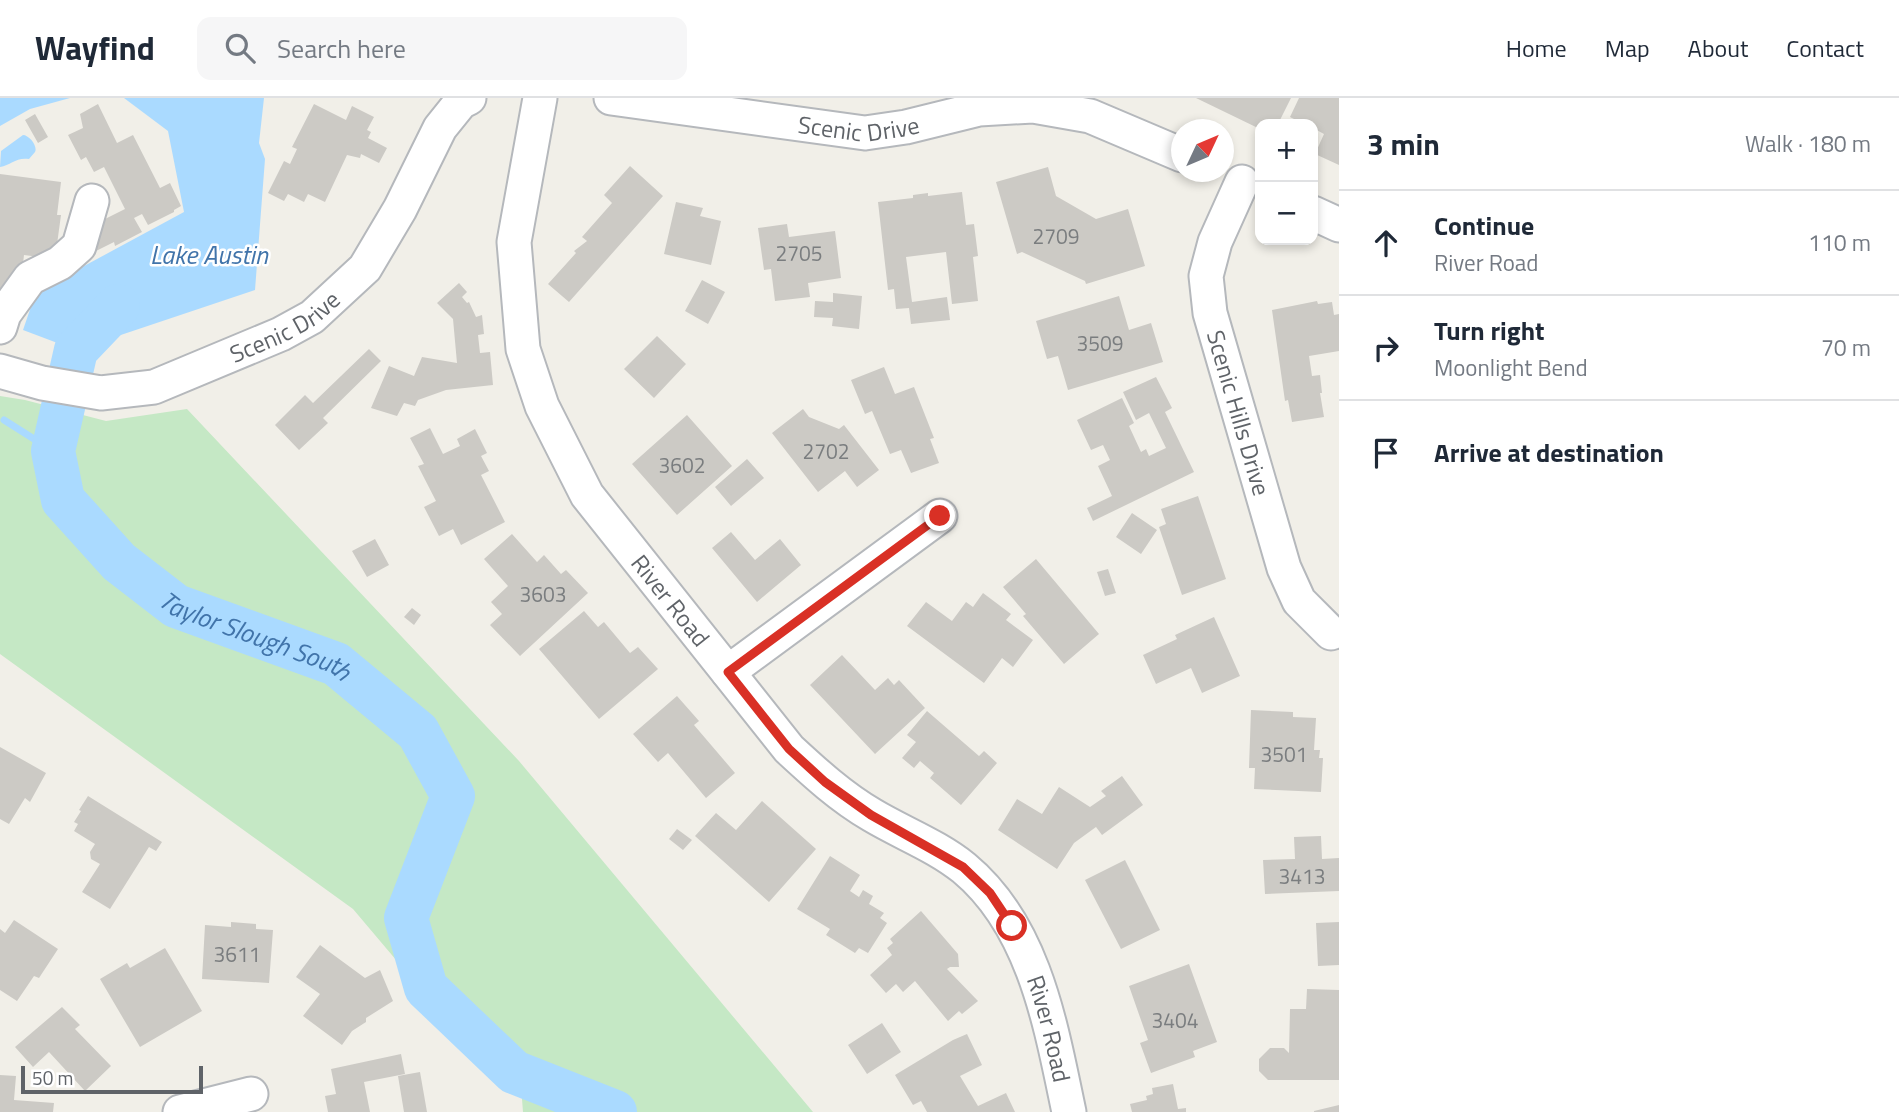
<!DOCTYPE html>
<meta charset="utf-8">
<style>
body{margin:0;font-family:"Titillium Web",sans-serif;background:#f6f6f7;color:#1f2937}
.controls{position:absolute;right:21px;top:21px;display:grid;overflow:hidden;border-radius:14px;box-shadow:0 4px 10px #0003}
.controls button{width:63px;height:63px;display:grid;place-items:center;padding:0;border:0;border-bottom:2px solid #e0e1e3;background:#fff;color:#1f2937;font:35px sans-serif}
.compass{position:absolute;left:1171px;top:21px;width:63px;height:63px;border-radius:50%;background:#fff;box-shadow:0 4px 10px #0003;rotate:46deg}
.scale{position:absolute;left:21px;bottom:18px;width:182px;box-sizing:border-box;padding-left:7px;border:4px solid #5f6368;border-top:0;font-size:19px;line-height:24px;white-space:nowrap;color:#5f6368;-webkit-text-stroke:5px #fff;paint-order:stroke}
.stop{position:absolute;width:21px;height:21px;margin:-16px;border:5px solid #d93025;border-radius:50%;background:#fff}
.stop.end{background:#d93025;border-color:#fff;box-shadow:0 2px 7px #0008}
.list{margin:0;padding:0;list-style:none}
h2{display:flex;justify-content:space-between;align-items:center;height:91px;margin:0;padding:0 28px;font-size:30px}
h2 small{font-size:23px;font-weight:400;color:#747a83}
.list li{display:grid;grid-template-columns:46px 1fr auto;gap:21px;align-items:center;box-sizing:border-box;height:105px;padding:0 28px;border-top:2px solid #e0e1e3}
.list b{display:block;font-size:26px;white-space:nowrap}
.list p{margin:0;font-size:23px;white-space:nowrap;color:#747a83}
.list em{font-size:23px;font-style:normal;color:#747a83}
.icon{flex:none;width:38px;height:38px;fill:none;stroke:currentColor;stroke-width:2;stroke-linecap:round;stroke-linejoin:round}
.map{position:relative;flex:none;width:1339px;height:1014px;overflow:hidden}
header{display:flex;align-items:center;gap:42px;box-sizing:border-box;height:98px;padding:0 35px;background:#fff;border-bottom:2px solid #e0e1e3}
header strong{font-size:33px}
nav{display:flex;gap:38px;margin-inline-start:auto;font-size:24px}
.search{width:490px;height:63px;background:#f6f6f7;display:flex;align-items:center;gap:18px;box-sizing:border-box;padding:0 24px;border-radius:14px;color:#747a83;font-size:26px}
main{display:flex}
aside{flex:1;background:#fff}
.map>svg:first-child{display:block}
.green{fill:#c5e8c5}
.water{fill:#aadaff}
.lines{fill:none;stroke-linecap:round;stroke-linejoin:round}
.stream{stroke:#aadaff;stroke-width:7}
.river{stroke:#aadaff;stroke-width:44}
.building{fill:#cccac5}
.minor-casing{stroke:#b5b8bc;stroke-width:37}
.minor{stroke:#fff;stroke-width:33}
.route{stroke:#d93025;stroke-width:9}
.labels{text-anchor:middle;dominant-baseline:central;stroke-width:5;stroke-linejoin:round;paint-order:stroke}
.number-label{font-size:21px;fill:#7a7d7f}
.street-label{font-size:24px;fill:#5f6368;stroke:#fff}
.water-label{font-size:26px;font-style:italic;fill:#4174aa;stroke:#fff}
</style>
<header>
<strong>Wayfind</strong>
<div class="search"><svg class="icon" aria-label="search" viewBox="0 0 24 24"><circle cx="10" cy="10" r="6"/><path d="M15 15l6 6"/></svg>Search here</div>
<nav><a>Home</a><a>Map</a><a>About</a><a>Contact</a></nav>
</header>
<main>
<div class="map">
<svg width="1339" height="1014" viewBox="0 0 1339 1014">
<rect width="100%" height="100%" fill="#f1efe8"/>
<path class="green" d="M 0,298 L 25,302 L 106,323 L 187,311 L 519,663 L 813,1014 L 523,1014 L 521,988 L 424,895 L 353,811 L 0,556 Z"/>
<path class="water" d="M 0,0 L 70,0 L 30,11 L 0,28 Z
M 124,0 L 264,0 L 259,45 L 265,61 L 255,192 L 76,252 L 23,232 L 36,194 L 184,114 L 168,33 Z
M 23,37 C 29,37 38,48 35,54 L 29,61 C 16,59 11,67 0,69 L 1,53 Z"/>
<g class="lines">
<path class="stream" d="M 4,322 L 53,353"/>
<path class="river" id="s1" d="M 118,208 L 76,252 L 53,353 L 63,402 L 119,464 L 176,508 L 336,566 L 418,634 L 453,698 L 406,820 L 426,890 L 514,974 L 615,1014"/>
</g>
<path class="building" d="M 1196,0 L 1291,0 L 1278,26 L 1260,26 L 1260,31 Z
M 1299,0 L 1339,0 L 1339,67 L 1315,56 L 1324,36 L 1313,30 L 1313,26 L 1304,26 L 1290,19 Z
M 98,6 L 117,45 L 133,37 L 160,90 L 170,85 L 181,108 L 174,112 L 174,114 L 148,127 L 142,116 L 134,120 L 142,134 L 115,148 L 114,144 L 92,155 L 103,122 L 125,111 L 104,69 L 94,74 L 86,59 L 81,62 L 68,37 L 83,30 L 80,16 Z
M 314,6 L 346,22 L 352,8 L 374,19 L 367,32 L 371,34 L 368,40 L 387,50 L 379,65 L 361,56 L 360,60 L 347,57 L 325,104 L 308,96 L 304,104 L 288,96 L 284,103 L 268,95 L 284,63 L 290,66 L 297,51 L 292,49 Z
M 35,16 L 48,39 L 38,45 L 25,22 Z
M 630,68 L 663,98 L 569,204 L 548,186 L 576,155 L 574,153 L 587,143 L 582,139 L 612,105 L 604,97 Z
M 1048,69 L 1056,98 L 1096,121 L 1128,111 L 1145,168 L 1086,186 L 1085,183 L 1022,154 L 1017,156 L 996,84 Z
M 0,76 L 61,84 L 57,117 L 61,117 L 55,161 L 24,157 L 21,182 L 0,203 Z
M 962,94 L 966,127 L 974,126 L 978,158 L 973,159 L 978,203 L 952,206 L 946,154 L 906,159 L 912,204 L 947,199 L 950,222 L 911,226 L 909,210 L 896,211 L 894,191 L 888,192 L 878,104 L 913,100 L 913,97 L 928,95 L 928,98 Z
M 676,104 L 703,110 L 700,118 L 721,123 L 711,167 L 664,156 Z
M 787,126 L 789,139 L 835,133 L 841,180 L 808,185 L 810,199 L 775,203 L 771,171 L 764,172 L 758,130 Z
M 702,182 L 725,194 L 708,226 L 685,213 Z
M 459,185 L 467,194 L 462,199 L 467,205 L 469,204 L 476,219 L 482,217 L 484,236 L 478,237 L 480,255 L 490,254 L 493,287 L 446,292 L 418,302 L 415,308 L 404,305 L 397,318 L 371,310 L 389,268 L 414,278 L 422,259 L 457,265 L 453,221 L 437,205 Z
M 833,195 L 862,198 L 859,231 L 832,228 L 833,220 L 814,219 L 815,203 L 833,204 Z
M 1119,198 L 1129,232 L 1151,225 L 1163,264 L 1068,292 L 1058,258 L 1047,261 L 1036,223 Z
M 1317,203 L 1318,206 L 1332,204 L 1334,217 L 1339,216 L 1339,253 L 1309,258 L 1312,278 L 1320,277 L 1322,295 L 1320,295 L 1324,319 L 1292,324 L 1288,302 L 1285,303 L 1272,212 Z
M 657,238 L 686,266 L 654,300 L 624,271 Z
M 369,251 L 381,263 L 323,320 L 328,325 L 299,352 L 275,327 L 305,297 L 313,305 Z
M 884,269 L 895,296 L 914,289 L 934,340 L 930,341 L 939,365 L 911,375 L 901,352 L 890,356 L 872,313 L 865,316 L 851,282 Z
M 1156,279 L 1172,310 L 1165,314 L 1194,374 L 1093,423 L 1087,410 L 1112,398 L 1098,368 L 1110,362 L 1103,347 L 1091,352 L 1077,322 L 1122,300 L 1134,325 L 1129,328 L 1141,354 L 1146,351 L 1149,358 L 1166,350 L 1149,315 L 1136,322 L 1123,294 Z
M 803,311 L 809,319 L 839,331 L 844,327 L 879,372 L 857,389 L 845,373 L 818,394 L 772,335 Z
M 687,317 L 732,368 L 677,417 L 632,366 Z
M 430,330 L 443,356 L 460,348 L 457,341 L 475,331 L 487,355 L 481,358 L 489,373 L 481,377 L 505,424 L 461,447 L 453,431 L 439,438 L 424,409 L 436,403 L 418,368 L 424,366 L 410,340 Z
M 747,361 L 764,380 L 731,408 L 715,389 Z
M 1198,398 L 1226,481 L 1182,497 L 1159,429 L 1166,426 L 1161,411 Z
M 1132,415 L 1157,432 L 1141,456 L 1116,439 Z
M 731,434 L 755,462 L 780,441 L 801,467 L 757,504 L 712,450 Z
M 512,436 L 537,464 L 544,457 L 561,476 L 566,472 L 588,495 L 520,558 L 490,527 L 502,516 L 491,504 L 508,488 L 484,461 Z
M 375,441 L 389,467 L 367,479 L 352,453 Z
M 1036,461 L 1099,536 L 1064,566 L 1023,518 L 1026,516 L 1003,489 Z
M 1108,471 L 1116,495 L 1105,498 L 1097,474 Z
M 983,495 L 1011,516 L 1006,522 L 1033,542 L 1013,569 L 1002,560 L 984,585 L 907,528 L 926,504 L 952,523 L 966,504 L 973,509 Z
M 412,510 L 421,517 L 414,527 L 404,519 Z
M 584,513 L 598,529 L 604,524 L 630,555 L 638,549 L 658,571 L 599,621 L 539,551 Z
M 1214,519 L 1240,578 L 1202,595 L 1191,570 L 1156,586 L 1143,557 L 1177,541 L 1175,537 Z
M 842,557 L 875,592 L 888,580 L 894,587 L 899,582 L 925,610 L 875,656 L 810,587 Z
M 677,598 L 699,623 L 694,627 L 735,675 L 706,700 L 668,655 L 658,664 L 633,636 Z
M 1251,612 L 1293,614 L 1293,619 L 1316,620 L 1314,652 L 1320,652 L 1319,660 L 1323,660 L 1321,694 L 1254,691 L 1255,670 L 1249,670 Z
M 927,613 L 979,658 L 984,653 L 997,665 L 961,707 L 930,680 L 934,675 L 920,663 L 914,670 L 902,660 L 916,644 L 907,637 Z
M 0,649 L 46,675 L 30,704 L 25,700 L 9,726 L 0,721 Z
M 1122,678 L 1143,707 L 1102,737 L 1096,729 L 1074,745 L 1057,771 L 998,732 L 1017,701 L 1042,716 L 1059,689 L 1090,709 L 1106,698 L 1101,693 Z
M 88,698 L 162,744 L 156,753 L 149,749 L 110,811 L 82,794 L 100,766 L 91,761 L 90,754 L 95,746 L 74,733 L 78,726 L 74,724 L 81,713 L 79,712 Z
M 762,703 L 816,751 L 769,804 L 695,738 L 716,715 L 736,732 Z
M 677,731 L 692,742 L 683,752 L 669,741 Z
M 1321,738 L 1322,761 L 1339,760 L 1339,793 L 1265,796 L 1263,762 L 1295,761 L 1294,739 Z
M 830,758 L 860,777 L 850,793 L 859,799 L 863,792 L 873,798 L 869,806 L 884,815 L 880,820 L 887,825 L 868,855 L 859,850 L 855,855 L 826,837 L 830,831 L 797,811 Z
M 1125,762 L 1160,832 L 1121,851 L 1085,782 Z
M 921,813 L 958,856 L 959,869 L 950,869 L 947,871 L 978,903 L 962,916 L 959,913 L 948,923 L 915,883 L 903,894 L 896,886 L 886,895 L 870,877 L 892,857 L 887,850 L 893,845 L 890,841 Z
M 14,822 L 58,851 L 39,880 L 34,878 L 17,903 L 0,892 L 0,831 L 5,835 Z
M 231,824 L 256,826 L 256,831 L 273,832 L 269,885 L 202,881 L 205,827 L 231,829 Z
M 1339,824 L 1339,867 L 1318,868 L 1316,825 Z
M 320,847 L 365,880 L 380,872 L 393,903 L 366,920 L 366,924 L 352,933 L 342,947 L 303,918 L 320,896 L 296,879 Z
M 165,850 L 202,913 L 140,949 L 100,881 L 127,865 L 130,870 Z
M 1189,866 L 1217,944 L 1193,953 L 1195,959 L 1151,975 L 1140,945 L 1148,942 L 1129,888 Z
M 1307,891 L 1339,892 L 1339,982 L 1268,982 L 1259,973 L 1259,961 L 1270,950 L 1284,950 L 1289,955 L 1290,911 L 1306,911 Z
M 62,909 L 80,927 L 75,931 L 111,968 L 85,993 L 49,954 L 33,969 L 15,949 Z
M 882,925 L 901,954 L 867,976 L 848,947 Z
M 967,936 L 982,967 L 960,978 L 978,1008 L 1006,995 L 1015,1014 L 927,1014 L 921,1003 L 913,1007 L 895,977 L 953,942 Z
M 401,956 L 405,976 L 364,984 L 370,1014 L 328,1014 L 325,998 L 336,996 L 331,971 Z
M 420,974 L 427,1014 L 404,1014 L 398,978 Z
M 0,977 L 16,978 L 14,1002 L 54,1005 L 53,1014 L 0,1014 Z
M 1173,986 L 1178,1011 L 1186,1010 L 1186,1014 L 1132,1014 L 1130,1006 L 1147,1002 L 1146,998 L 1153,996 L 1152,990 Z
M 1339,1007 L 1339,1014 L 1314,1014 L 1314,1013 Z"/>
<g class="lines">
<g class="minor-casing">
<g id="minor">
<path id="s2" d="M 540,0 L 514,144 L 523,251 L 542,308 L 587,397 L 789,651 C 815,675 841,699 872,717 C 902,735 937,748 964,770 C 1035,829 1051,929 1069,1014"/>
<path id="s3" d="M 611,0 L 865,35 L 906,29 L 979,11 L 1033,8 L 1090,18 L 1182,57"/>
<path id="s4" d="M 1242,84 L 1215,144 L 1206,178 L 1210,215 L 1284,470 L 1299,503 L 1331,535"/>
<path d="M 1313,115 L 1339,127"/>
<path d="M 0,229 L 4,216 L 30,180 L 60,165 L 79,148 L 92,103"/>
<path id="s5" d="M 0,273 L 42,285 L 101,295 L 154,289 L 281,236 L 312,219 L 365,170 L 400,111 L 440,30 L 461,4 L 469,0"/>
<path d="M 728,574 L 940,418"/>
<path d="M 180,1014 L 251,996"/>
</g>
</g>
<use href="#minor" class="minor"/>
</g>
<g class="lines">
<path class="route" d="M 940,418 L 728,574 L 789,651 L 825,684 L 871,717 L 963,769 L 990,795 L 1012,828"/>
</g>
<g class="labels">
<g class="number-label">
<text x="1056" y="138">2709</text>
<text x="799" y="155">2705</text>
<text x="1100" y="245">3509</text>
<text x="826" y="353">2702</text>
<text x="682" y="367">3602</text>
<text x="543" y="496">3603</text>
<text x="1284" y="656">3501</text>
<text x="1302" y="778">3413</text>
<text x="237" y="856">3611</text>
<text x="1175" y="922">3404</text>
</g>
<g class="street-label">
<text stroke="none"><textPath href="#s3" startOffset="250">Scenic Drive</textPath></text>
<text stroke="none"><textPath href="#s5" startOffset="301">Scenic Drive</textPath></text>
<text stroke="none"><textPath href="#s4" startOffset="242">Scenic Hills Drive</textPath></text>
<text stroke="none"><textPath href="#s2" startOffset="548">River Road</textPath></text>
<text stroke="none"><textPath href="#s2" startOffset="1136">River Road</textPath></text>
</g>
<g class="water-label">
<text x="209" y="156">Lake Austin</text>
<text stroke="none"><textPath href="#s1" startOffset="455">Taylor Slough South</textPath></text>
</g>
</g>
</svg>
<div class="controls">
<button>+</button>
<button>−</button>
</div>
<svg class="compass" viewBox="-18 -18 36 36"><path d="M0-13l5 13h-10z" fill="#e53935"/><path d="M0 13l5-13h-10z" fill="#747a83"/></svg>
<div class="scale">50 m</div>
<div class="stop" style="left:1012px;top:828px"></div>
<div class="stop end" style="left:940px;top:418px"></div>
</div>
<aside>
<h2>3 min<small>Walk · 180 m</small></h2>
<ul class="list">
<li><svg class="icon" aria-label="ahead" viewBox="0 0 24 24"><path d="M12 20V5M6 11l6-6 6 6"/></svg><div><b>Continue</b><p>River Road</p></div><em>110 m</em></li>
<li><svg class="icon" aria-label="right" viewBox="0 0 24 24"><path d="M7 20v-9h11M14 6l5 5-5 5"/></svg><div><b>Turn right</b><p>Moonlight Bend</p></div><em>70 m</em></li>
<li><svg class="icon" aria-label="arrive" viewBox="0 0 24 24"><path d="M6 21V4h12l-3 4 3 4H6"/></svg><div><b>Arrive at destination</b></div></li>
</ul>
</aside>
</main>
